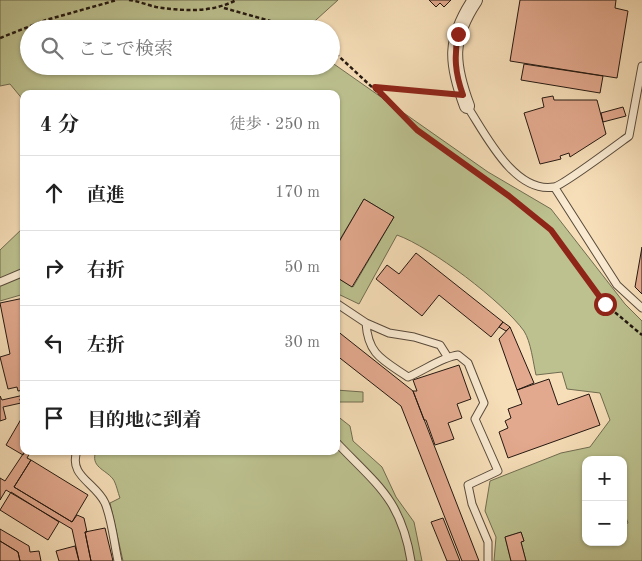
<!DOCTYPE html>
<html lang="ja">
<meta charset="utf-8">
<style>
body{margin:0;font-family:"Old Standard TT","Noto Serif JP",serif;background:#f2f2f2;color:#222}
.controls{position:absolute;right:15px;bottom:15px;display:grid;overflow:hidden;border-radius:10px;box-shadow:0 1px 4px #0004}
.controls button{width:45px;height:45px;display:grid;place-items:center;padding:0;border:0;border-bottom:1px solid #e0e0e0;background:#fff;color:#222;font:25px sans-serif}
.stop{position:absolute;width:15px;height:15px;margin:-11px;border:4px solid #8f2418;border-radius:50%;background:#fff}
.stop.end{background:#8f2418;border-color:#fff;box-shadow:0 1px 5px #0008}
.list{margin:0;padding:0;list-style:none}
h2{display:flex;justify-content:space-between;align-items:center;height:65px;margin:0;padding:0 20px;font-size:21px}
h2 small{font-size:16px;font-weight:400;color:#767676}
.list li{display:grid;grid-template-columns:32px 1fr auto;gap:15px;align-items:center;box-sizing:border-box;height:75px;padding:0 20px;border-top:1px solid #e0e0e0}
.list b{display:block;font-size:19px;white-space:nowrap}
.list em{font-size:16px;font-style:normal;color:#767676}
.icon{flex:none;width:28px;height:28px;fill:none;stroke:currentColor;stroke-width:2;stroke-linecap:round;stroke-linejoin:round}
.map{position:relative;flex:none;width:642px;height:561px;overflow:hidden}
.search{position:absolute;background:#fff;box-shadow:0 1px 4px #0004;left:20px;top:20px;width:320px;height:55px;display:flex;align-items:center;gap:12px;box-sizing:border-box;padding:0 18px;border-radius:28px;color:#767676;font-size:19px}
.panel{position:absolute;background:#fff;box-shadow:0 1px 4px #0004;left:20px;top:90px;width:320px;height:365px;border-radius:10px}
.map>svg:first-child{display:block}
.green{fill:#bcc18f;stroke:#706c50;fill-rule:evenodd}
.building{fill:#e3a98e;stroke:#241811}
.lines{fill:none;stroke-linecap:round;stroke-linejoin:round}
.lane-casing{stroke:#584a3b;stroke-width:9}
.street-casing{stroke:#584a3b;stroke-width:16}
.path{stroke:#241811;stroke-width:2.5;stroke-dasharray:4 2.5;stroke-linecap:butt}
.lane{stroke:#f9ead1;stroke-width:7}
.street{stroke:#f9ead1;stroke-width:14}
.route{stroke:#8f2418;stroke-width:6}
</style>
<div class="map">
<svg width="642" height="561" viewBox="0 0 642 561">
<rect width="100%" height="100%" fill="#f6deb8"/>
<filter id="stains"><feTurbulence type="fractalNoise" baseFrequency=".004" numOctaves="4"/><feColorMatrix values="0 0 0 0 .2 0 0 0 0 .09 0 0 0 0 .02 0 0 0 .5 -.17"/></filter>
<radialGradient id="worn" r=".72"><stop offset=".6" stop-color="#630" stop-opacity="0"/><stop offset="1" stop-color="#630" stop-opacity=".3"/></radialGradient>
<path class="green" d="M 0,0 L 338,0 L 306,29 L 29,29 L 29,66 L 331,66 L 331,62 L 488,172 L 551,209 L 625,304 L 642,321 L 642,561 L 526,561 L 521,542 L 524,541 L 521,532 L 505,537 L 511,561 L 494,561 L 496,537 L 485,511 L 490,481 L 561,453 L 590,447 L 610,420 L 600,393 L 567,389 L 562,372 L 536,375 C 533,362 531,342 524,331 C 503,302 431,247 397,235 L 359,304 L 336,293 L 336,277 L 353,287 L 394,217 L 364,199 L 336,246 L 336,94 L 24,94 L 24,101 L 10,84 L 0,86 ZM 586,460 L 623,460 L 623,510 L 628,523 L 623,525 L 623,542 L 586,542 L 586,491 L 583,484 L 586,482 Z
M 24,227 L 24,294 L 0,301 L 0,250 Z
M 336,390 L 363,392 L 363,402 L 336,402 Z
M 336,415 L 350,426 L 353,441 L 382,467 L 396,497 L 414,522 L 422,561 L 123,561 L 110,503 L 120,498 C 118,493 116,483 113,479 C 105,469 90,467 96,451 L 336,451 Z"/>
<path class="building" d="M 429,0 L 451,0 L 444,7 L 440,3 L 436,7 Z
M 520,0 L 616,0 L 615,8 L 628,11 L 617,78 L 510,61 Z
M 524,64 L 603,76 L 600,93 L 521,80 Z
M 553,96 L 554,100 L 597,100 L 606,134 L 570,157 L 569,153 L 560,156 L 561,159 L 540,164 L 524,113 L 544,107 L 542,98 Z
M 623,107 L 626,116 L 603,122 L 601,113 Z
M 364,199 L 394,217 L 352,287 L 336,277 L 336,247 Z
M 642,247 L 642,294 L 635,287 Z
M 416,253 L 503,322 L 491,337 L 439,295 L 422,316 L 376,279 L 387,265 L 399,274 Z
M 24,298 L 24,390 L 18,391 L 17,387 L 8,389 L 0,357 L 10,354 L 0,303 Z
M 503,322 L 510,327 L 506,331 L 499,327 Z
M 510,327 L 534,383 L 517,390 L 499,339 Z
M 336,330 L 413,391 L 479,561 L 462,561 L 401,406 L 336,355 Z
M 459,365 L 471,399 L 457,404 L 462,418 L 448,423 L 454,439 L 435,445 L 426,420 L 424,420 L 413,391 L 417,391 L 413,380 Z
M 549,379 L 558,405 L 589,394 L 600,425 L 508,458 L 499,432 L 508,428 L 505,421 L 511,418 L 508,409 L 522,404 L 517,390 Z
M 24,395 L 24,398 L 20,399 L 21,403 L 3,407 L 6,419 L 0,421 L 0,396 L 2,400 Z
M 24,398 L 25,451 L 23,455 L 6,445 L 24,414 L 20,399 Z
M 25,451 L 31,451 L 27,458 L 31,460 L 14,487 L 72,522 L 77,515 L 84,518 L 87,532 L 85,532 L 91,561 L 79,561 L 72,529 L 6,490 L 0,500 L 0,478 L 5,481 Z
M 31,460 L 88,495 L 72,522 L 14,487 Z
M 11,492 L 59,522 L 48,540 L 0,510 Z
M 443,518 L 460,561 L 447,561 L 431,522 Z
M 105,528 L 113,561 L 91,561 L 85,532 Z
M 0,529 L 29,546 L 30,552 L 39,551 L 41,561 L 20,561 L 18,552 L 0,541 Z
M 521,532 L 524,541 L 521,542 L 526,561 L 511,561 L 505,537 Z
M 0,541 L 18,552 L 20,561 L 0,561 Z
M 75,546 L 79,561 L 59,561 L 56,551 Z"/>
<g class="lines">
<g class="lane-casing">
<path id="lane" d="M 467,106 C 485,133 514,194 554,187 C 562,186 618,144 629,136 L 642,66
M 555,188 L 617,285 L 642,308
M 0,282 L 24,272
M 336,303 L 366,323 L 389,333 L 414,337 L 440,345 L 447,356
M 366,323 C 368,355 383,360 408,377 C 423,371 442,357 458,355 L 468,363 L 484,403 L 475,419 L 498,471 L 468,485 L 472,504 L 488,542 L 488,561
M 336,442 C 377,485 401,499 411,561
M 77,451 C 68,476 96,483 105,503 C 112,520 114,543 118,561"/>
</g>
<g class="street-casing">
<path id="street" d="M 467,106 C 451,63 449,39 475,0"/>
</g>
<path class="path" d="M 129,0 C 138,1 147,5 156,7 C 183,11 212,13 236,0
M 224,8 L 299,29
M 0,38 L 46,20 L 117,0
M 331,49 L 417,129 L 509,196 L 551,230 L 605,304 L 642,335
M 375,87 L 449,94"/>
<use href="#lane" class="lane"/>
<use href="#street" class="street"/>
</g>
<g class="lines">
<path class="route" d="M 458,34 C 454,57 455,73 463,95 L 375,87 L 417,130 L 509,196 L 551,230 L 605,304"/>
</g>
<rect width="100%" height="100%" filter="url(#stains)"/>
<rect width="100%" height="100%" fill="url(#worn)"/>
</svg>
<div class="controls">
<button>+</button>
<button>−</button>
</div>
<div class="stop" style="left:605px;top:304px"></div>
<div class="stop end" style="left:458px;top:34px"></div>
<div class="search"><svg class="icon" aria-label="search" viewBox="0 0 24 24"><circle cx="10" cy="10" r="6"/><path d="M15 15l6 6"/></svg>ここで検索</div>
<section class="panel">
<h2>4 分<small>徒歩 · 250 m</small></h2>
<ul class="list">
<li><svg class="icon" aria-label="ahead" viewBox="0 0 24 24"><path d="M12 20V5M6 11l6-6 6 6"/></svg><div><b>直進</b></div><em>170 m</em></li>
<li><svg class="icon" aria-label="right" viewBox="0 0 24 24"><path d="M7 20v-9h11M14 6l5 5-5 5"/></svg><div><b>右折</b></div><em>50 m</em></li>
<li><svg class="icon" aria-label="left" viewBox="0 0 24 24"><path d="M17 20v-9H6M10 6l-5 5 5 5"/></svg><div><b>左折</b></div><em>30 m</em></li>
<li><svg class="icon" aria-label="arrive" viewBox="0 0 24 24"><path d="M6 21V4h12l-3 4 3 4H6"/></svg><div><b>目的地に到着</b></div></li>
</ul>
</section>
</div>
